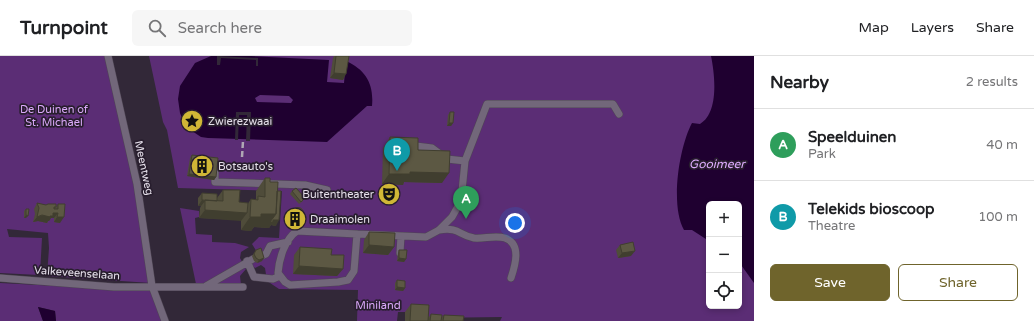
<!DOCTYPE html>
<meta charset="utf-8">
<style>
body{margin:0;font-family:"Varela Round",sans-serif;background:#f6f6f6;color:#202124}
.controls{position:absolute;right:12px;bottom:12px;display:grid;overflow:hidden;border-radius:6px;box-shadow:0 2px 6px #0003}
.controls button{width:36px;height:36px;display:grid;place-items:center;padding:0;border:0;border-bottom:1px solid #e0e0e0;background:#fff;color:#202124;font:20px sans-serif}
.you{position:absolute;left:515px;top:167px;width:14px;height:14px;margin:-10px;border:3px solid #fff;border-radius:50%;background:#1a73e8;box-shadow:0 0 0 6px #1a73e833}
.badge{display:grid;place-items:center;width:26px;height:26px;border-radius:50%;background:#6f642c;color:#fff;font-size:13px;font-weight:700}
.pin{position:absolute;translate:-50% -33px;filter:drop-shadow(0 1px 2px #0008)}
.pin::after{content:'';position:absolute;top:21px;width:14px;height:12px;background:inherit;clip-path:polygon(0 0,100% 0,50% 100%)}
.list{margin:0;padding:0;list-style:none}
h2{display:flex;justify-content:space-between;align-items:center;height:52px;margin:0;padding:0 16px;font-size:17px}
h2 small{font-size:13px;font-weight:400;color:#757577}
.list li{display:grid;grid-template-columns:26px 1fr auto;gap:12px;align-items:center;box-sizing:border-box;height:72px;padding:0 16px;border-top:1px solid #e0e0e0}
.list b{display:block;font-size:15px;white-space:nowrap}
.list p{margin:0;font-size:13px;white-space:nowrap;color:#757577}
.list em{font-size:13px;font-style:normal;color:#757577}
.actions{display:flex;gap:8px;padding:12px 16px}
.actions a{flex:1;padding:9px 0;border:1px solid #6f642c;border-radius:6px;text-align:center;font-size:14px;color:#6f642c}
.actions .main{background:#6f642c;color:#fff}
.icon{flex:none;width:22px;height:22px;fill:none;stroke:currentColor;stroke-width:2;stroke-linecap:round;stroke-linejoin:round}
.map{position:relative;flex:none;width:754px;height:265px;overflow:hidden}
header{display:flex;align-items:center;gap:24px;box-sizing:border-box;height:56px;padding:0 20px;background:#fff;border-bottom:1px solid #e0e0e0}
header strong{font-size:19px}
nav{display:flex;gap:22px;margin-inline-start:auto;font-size:14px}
.search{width:280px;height:36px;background:#f6f6f6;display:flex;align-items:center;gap:10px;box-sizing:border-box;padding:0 14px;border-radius:6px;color:#757577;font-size:15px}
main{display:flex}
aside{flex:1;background:#fff}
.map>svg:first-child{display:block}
.green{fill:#5b2d75;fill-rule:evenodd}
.water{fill:#1f0030;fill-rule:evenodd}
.pier{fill:#322838}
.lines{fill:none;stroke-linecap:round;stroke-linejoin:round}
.street-casing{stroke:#4f4654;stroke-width:8}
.street{stroke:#72677a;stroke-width:7}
.rail{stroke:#afa7b4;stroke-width:2.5;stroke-dasharray:6 3;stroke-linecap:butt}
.wall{fill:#4f4c3a}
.shaded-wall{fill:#403e2f}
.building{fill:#5c5843;stroke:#403e2f}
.labels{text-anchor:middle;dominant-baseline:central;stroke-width:3.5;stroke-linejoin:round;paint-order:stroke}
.park-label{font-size:11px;fill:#dba9fa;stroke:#281e2e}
.poi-label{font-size:11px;fill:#e5dfea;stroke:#281e2e;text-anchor:start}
.street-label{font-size:11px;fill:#e5dfea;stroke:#281e2e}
.water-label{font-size:12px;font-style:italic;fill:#deacfd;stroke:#281e2e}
</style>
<header>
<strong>Turnpoint</strong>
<div class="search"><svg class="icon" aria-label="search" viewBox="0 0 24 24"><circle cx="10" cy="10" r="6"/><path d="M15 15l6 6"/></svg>Search here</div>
<nav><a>Map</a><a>Layers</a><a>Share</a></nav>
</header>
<main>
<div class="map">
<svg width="754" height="265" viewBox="0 0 754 265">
<rect width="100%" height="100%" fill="#322838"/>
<path class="green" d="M 0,0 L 105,0 L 137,137 L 151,227 L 47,220 L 49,192 L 48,177 L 7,173 L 9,181 L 42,182 L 40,218 L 39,219 L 0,217 Z
M 149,0 L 754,0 L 754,265 L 500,265 L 502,261 L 426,262 L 425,256 L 398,256 L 397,265 L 357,265 L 358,234 L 279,233 L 267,225 L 265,212 L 261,209 L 255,212 L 251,208 L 257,196 L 252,188 L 259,181 L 279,182 L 282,135 L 178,132 L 167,74 L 163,66 ZM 709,148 L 739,148 L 739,250 L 709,250 Z
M 180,152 L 199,155 L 199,161 L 195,162 L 196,178 L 212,179 L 212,186 L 235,187 L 249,191 L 241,196 L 240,202 L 246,213 L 240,220 L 241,229 L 196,228 Z
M 0,227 L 154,235 L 161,265 L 56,265 L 55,255 L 38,251 L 43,265 L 0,265 Z"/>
<path class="water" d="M 211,0 L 251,0 L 329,4 L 327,26 L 344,27 L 346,5 C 366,14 374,28 372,50 L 367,50 L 327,86 L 208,82 L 201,81 L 192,75 L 184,67 L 180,57 L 178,43 L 180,30 L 195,7 ZM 260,39 L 289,40 L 293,44 L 291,47 L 257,46 L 255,42 Z
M 711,0 L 754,0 L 754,227 L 739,206 L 739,148 L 709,148 L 709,185 L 692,174 L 684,174 C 670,150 679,91 692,67 L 700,68 C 719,57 715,19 711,0 Z
M 38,251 L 55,255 L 56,265 L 43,265 Z"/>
<path class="pier" d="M 217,0 L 258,2 L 258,10 L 256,10 L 256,4 L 221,2 L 220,9 L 217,9 Z
M 236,56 L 251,56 L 250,85 L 246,85 L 247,59 L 239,59 L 238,84 L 235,84 Z"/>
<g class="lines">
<g class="street-casing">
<path id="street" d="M 108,0 L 137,128 L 152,230 L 165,265
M 465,105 L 487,48 L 613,48 L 619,58
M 215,114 L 215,126 L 305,129 L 327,134
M 439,174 C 460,171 458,179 474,182 C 484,183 495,179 505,182 C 522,188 515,210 511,222
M 297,175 L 357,178 L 354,215 L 348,224 L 338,226 L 290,229 L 285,226 L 278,217 C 279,203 285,183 297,175 Z
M 357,178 L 426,181 L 439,174 L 452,161 L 461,145 L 465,105 L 447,103 L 432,92 L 416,90
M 400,197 L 401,180
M 261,200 L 266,198 L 270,190 L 288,186
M 247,205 L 254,221 L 273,223 L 280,220
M 0,222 L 114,231 L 243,231
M 206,230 L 253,203"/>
</g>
<use href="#street" class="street"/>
<path class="rail" d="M 242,101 L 243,85"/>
</g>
<path class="wall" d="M 334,0 L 349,0 L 343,24 L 330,22 L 333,2 Z
M 450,56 L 453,67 L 451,70 L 447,70 L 448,59 Z
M 390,81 L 418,94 L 442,127 L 404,126 L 403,129 L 382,128 L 383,92 Z
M 192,99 L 216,121 L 214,124 L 187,120 L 190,102 Z
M 265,122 L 270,126 L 276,170 L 271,169 L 269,172 L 254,171 L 251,175 L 241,174 L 241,164 L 199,162 L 200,152 L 201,150 L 198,150 L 198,142 L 202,137 L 217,142 L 223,134 L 239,146 L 247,149 L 251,143 L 256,144 L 256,135 Z
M 292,135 L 303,145 L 299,148 L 290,138 Z
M 37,147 L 46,149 L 56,151 L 58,148 L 60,167 L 54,166 L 54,162 L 51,162 L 49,165 L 48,165 L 47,167 L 38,165 L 33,166 L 35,158 L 34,153 Z
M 26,153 L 26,162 L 24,162 L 24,155 Z
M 294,154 L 303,161 L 299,166 L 296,168 L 292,168 L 289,164 L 290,159 Z
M 369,176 L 394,191 L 388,199 L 363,197 L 364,184 Z
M 620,189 L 631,200 L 618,202 L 616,194 Z
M 300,191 L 331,199 L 343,213 L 337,220 L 293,218 L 294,199 Z
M 256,194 L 262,205 L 257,207 L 254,205 L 252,200 Z
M 399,194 L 406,203 L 404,206 L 397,205 L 398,197 Z
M 397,224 L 405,232 L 403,235 L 395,234 L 395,227 Z
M 411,248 L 429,261 L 431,258 L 441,262 L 444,259 L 463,265 L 405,265 L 405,256 Z"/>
<path class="shaded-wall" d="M 334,17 L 346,18 L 343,24 L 330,22 Z
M 449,67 L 453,67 L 451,70 L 447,70 Z
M 410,116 L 449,117 L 442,127 L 404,126 L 403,129 L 382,128 L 389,118 Z
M 189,118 L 216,121 L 214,124 L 187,120 Z
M 202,144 L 205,145 L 201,150 L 198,150 Z
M 205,154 L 247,157 L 241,165 L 199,162 Z
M 53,157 L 58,157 L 54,162 L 51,162 L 49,165 L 48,165 L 47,167 L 38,165 L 33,166 L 37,161 Z
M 261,158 L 276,158 L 273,164 L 279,164 L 276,170 L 271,169 L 269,172 L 254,171 L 251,175 L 241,174 L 250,161 Z
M 26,159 L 28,160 L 26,162 L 24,162 Z
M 57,161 L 64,161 L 60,167 L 54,166 Z
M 303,161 L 299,166 L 296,168 L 292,168 L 295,162 Z
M 369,189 L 394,191 L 388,199 L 363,197 Z
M 635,195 L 631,200 L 618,202 L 622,197 Z
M 264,202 L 262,205 L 257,207 L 259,204 Z
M 399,202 L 406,203 L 404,206 L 397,205 Z
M 299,210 L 343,213 L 337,220 L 293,218 Z
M 397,231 L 405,232 L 403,235 L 395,234 Z"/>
<path class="building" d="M 336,0 L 349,0 L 346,18 L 334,17 Z
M 450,56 L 454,56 L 453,67 L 449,67 Z
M 390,81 L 418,82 L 418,94 L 450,95 L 449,117 L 410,116 L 410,118 L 389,118 Z
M 192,99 L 218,102 L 216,121 L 189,118 Z
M 265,122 L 270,122 L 270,126 L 278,126 L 276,158 L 261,158 L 261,161 L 250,161 L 251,143 L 258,144 L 258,140 L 265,141 Z
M 296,132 L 305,142 L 301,146 L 292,135 Z
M 223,134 L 240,134 L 239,146 L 248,147 L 247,157 L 205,154 L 205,144 L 223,145 Z
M 277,135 L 281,135 L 279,164 L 273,164 L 273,166 L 270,166 L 276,158 Z
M 202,137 L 217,138 L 217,145 L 202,144 Z
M 37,147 L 46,149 L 48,148 L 56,148 L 56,151 L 54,151 L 54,153 L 58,153 L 58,148 L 65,148 L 64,161 L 57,161 L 58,157 L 53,157 L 53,160 L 50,160 L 50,161 L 42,159 L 37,161 L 39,152 Z
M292.5 157a5.5 5.5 0 1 1 11 0a5.5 5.5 0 1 1-11 0Z
M 26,153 L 29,153 L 28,160 L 26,159 Z
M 369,176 L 395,177 L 394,191 L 369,189 Z
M 633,186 L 635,195 L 622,197 L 620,189 Z
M 300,191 L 332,193 L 331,199 L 344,199 L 343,213 L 299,210 Z
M 261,192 L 264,202 L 259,204 L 256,202 L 254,198 L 256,194 Z
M 399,194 L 407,194 L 406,203 L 399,202 Z
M 397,224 L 405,225 L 405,232 L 397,231 Z
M 411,248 L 429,249 L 428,265 L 410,265 Z
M 431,258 L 442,259 L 441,265 L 430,265 Z
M 444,259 L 464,260 L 463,265 L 443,265 Z"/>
<defs>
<g id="sight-disc" transform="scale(1.15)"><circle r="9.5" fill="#d0b736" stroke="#281e2e"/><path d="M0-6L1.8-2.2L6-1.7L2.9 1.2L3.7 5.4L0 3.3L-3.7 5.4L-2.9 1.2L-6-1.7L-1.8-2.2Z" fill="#111"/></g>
<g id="building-disc" transform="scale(1.15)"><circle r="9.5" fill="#d0b736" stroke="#281e2e"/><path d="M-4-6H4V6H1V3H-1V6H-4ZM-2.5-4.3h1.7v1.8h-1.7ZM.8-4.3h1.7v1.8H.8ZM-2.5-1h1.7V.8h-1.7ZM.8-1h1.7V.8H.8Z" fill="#111"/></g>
<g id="theatre-disc" transform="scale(1.15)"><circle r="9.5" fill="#d0b736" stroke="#281e2e"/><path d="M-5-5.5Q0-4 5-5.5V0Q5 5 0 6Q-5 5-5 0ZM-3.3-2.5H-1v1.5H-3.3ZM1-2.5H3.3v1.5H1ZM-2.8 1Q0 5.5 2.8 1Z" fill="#111"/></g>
</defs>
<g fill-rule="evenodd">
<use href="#sight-disc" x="192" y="65"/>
<use href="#building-disc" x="202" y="110"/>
<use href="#theatre-disc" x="389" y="138"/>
<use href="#building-disc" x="295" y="163"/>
</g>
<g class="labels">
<g class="park-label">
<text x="54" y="53">De Duinen of<tspan x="54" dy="13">St. Michael</tspan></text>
<text x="378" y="249">Miniland</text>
</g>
<g class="poi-label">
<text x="208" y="65">Zwierezwaai</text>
<text x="218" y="110">Botsauto's</text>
<text x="374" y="138" text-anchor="end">Buitentheater</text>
<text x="310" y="163">Draaimolen</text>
</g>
<g class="street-label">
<text transform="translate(144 112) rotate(78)">Meentweg</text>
<text transform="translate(77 217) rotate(4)">Valkeveenselaan</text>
</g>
<g class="water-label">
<text x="717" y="108">Gooimeer</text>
</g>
</g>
</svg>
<div class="controls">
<button>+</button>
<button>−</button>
<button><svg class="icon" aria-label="locate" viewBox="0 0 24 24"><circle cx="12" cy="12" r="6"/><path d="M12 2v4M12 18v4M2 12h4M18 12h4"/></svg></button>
</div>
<div class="you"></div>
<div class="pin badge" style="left:466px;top:163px;background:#2e9e5b">A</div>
<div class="pin badge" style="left:397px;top:115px;background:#0f9aa8">B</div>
</div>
<aside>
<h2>Nearby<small>2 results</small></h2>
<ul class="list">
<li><span class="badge" style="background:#2e9e5b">A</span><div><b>Speelduinen</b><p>Park</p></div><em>40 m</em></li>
<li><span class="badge" style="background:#0f9aa8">B</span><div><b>Telekids bioscoop</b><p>Theatre</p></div><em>100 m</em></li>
</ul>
<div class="actions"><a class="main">Save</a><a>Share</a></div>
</aside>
</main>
